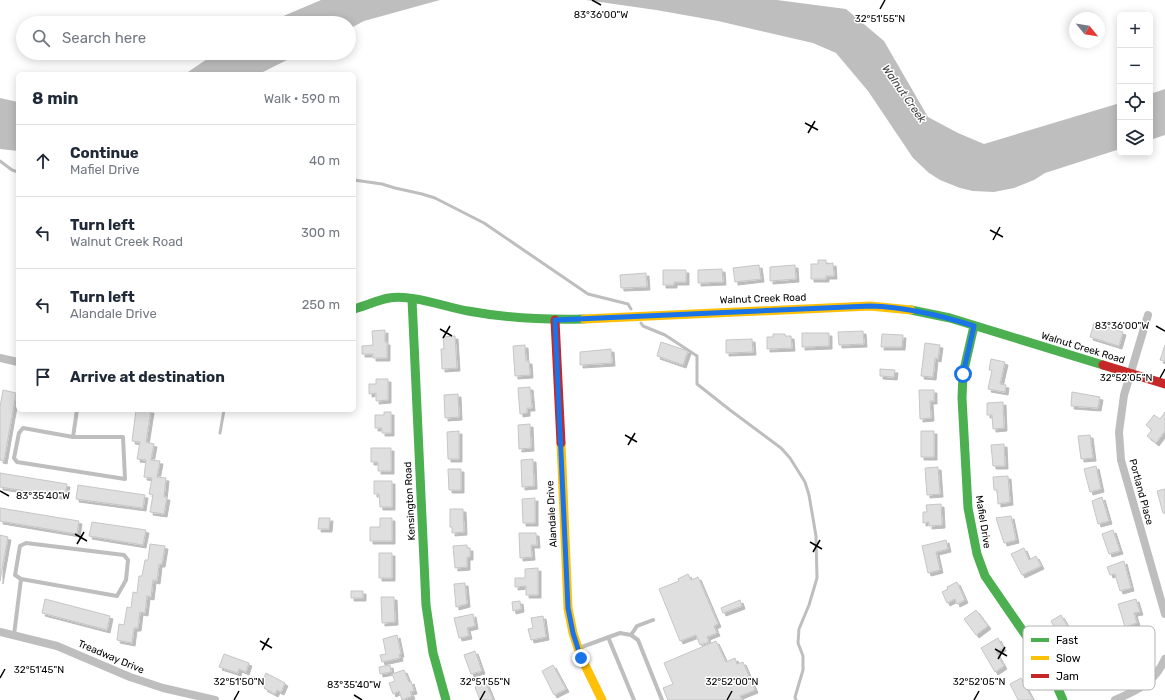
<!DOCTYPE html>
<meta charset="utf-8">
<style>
body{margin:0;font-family:Rubik,sans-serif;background:#f6f6f7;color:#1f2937}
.controls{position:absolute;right:12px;top:12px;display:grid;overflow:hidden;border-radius:6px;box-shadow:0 2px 10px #0003}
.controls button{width:36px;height:36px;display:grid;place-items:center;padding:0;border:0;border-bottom:1px solid #e0e1e3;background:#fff;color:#1f2937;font:20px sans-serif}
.compass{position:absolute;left:1069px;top:12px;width:36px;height:36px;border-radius:50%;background:#fff;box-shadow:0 2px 10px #0003;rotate:120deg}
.stop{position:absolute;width:12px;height:12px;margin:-9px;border:3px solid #1a73e8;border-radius:50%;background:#fff}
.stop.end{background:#1a73e8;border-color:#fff;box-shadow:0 1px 4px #0008}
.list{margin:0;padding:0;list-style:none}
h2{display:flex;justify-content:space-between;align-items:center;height:52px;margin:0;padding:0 16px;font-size:17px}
h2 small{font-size:13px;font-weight:400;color:#747a83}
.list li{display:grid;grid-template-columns:26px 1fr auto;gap:12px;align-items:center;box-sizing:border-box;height:72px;padding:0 16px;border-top:1px solid #e0e1e3}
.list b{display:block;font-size:15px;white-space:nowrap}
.list p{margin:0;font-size:13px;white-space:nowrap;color:#747a83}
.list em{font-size:13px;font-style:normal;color:#747a83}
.icon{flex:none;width:22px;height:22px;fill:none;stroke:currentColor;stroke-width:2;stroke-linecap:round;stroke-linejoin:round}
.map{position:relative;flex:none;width:1165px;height:700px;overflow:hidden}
.search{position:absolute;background:#fff;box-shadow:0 2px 10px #0003;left:16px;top:16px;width:340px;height:44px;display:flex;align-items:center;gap:10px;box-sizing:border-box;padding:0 14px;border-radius:22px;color:#747a83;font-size:15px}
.panel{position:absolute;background:#fff;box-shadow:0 2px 10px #0003;left:16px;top:72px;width:340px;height:340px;border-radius:6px}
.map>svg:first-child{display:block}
.water{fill:#bebebe}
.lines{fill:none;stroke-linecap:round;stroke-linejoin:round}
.stream{stroke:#bebebe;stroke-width:3}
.building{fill:#dfdfdf;stroke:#c6c6c6;filter:url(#shadow)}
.lane{stroke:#bebebe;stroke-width:4}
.street{stroke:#bebebe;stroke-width:8}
.fast{stroke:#4caf50;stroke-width:9}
.slow{stroke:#ffc107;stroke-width:9}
.jam{stroke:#c62828;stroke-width:9}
.route{stroke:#1a73e8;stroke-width:5}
.ticks{fill:none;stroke:#000;stroke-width:1.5}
.labels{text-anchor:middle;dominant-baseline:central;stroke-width:3;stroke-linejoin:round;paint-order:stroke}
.street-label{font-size:10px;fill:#000;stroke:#fff}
.water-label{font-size:11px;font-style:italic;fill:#434343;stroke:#fff}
.key{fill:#fff;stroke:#b2b2b2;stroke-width:1}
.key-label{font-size:11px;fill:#000}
.ticks-label{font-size:10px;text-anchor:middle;fill:#000;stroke:#fff;stroke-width:3;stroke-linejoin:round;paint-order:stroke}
</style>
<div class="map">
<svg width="1165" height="700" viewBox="0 0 1165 700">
<defs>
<filter id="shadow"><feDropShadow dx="3" dy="3" stdDeviation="0" flood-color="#0004"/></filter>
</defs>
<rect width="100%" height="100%" fill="#fff"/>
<path class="water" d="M 321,0 L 440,0 L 364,21 L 349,29 L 349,23 L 267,23 Z
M 586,0 L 777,0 L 846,9 L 884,41 L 928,117 L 958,133 L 984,144 L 1120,103 L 1120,149 L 1045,173 L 1034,180 L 1014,188 L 994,192 L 973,191 L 960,188 L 940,180 L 929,173 L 913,158 L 868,91 L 836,53 L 813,43 L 718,21 L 656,10 Z
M 216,53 L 301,53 L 259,74 L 185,74 Z
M 1165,89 L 1165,135 L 1150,140 L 1150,94 Z
M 0,98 L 18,102 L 18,151 L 0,149 Z"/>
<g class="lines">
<path class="stream" d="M 0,161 L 12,170 L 18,172
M 354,180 L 382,184 L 395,188 L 422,194 L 435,198 L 484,223 L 588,294 L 628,304 L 631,309
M 641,323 L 643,326 L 665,335 L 697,356 L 697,384 L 730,410 L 781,448 L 790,458 L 805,482 L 809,495 L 816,536 L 817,578 L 809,605 L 799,629 L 798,643 L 803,656 L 803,670 L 795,697 L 796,700
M 220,433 L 224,410"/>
</g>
<path class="building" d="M 818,260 L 826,260 L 826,264 L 833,263 L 834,276 L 826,276 L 826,279 L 811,279 L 811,264 L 818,264 Z
M 759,265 L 761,279 L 735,282 L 733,268 Z
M 795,265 L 796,279 L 770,281 L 770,267 Z
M 722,269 L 723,282 L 698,283 L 698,270 Z
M 663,270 L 686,270 L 686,282 L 674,282 L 674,285 L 663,285 Z
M 646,273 L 647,287 L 621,288 L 620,275 Z
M 1094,323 L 1123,332 L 1119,346 L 1090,337 Z
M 385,330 L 385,342 L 387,342 L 387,358 L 373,358 L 373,354 L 362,354 L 362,346 L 373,345 L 372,331 Z
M 863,331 L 864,344 L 839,345 L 838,332 Z
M 802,333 L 829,333 L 829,346 L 802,347 Z
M 773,334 L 785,334 L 785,336 L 791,336 L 792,348 L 767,349 L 767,337 L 773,337 Z
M 882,334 L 903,335 L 902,347 L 881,347 Z
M 455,336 L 457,368 L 442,369 L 441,349 L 444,349 L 443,337 Z
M 752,339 L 753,352 L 726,353 L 726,340 Z
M 661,342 L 688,351 L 683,365 L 657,356 Z
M 925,343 L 940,345 L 938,359 L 935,358 L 933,377 L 921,376 Z
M 525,345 L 526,361 L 529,361 L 530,375 L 515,376 L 513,346 Z
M 1165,345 L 1165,361 L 1160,360 Z
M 611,349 L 612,363 L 580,365 L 580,352 Z
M 991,359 L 1005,362 L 1000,384 L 1006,385 L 1005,392 L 988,389 L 992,370 L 989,370 Z
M 880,369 L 895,370 L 894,377 L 880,376 Z
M 376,379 L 388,379 L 388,400 L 376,401 L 376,393 L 369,394 L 369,384 L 376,384 Z
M 530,387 L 532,408 L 527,408 L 527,413 L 520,414 L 518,388 Z
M 3,390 L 16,393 L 4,461 L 0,460 L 0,407 Z
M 919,390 L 934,390 L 934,401 L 930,401 L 931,418 L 920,419 Z
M 1072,392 L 1100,397 L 1098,408 L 1071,406 Z
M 458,394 L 459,417 L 445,418 L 444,395 Z
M 1003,402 L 1004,428 L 993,429 L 992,415 L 987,415 L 987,403 Z
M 136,410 L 151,410 L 146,442 L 154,444 L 151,460 L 160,461 L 157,477 L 166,478 L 164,497 L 167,497 L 164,514 L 150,512 L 153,495 L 149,494 L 152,478 L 144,477 L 146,460 L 137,459 L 140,442 L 132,441 Z
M 384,412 L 391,412 L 391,433 L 382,433 L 382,428 L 375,428 L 375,415 L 384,415 Z
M 1165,412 L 1165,431 L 1156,443 L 1147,436 L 1152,430 L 1146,425 L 1154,415 L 1160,419 Z
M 530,424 L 531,448 L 519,449 L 518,425 Z
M 459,431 L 459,459 L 448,459 L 447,432 Z
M 921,431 L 934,431 L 934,457 L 921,457 Z
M 1090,435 L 1093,458 L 1081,459 L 1078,436 Z
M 1004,444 L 1005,466 L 993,466 L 991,445 Z
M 371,448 L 391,448 L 391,471 L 378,471 L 378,462 L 371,462 Z
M 533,459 L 534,486 L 522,487 L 521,460 Z
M 1096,466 L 1101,489 L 1090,492 L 1084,469 Z
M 938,467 L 940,494 L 927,495 L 925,468 Z
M 448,469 L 461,469 L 461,490 L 449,490 Z
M 0,473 L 67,484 L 65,497 L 0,487 Z
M 1008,476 L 1010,502 L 998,504 L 997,490 L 994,490 L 993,477 Z
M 374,481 L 392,481 L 392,507 L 380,507 L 379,494 L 374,494 Z
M 78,485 L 145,495 L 143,508 L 76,499 Z
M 1165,489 L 1165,513 L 1163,513 L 1157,491 Z
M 1102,497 L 1109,521 L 1098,524 L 1092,501 Z
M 535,498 L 535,523 L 523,523 L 522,499 Z
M 941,504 L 942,525 L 929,526 L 929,522 L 923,523 L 923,512 L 927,512 L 926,505 Z
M 0,508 L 79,521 L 77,534 L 0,521 Z
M 450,509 L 463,509 L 464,532 L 452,533 L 452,527 L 450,527 Z
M 1011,516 L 1016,540 L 1004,543 L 996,518 Z
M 319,518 L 330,518 L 329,529 L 318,529 Z
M 380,518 L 392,518 L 392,541 L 370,541 L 370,527 L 380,527 Z
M 92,522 L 146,530 L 143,545 L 89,536 Z
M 1113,530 L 1120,551 L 1109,554 L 1102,534 Z
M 519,533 L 536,533 L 537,545 L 531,545 L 532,557 L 520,558 Z
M 0,535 L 8,537 L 0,581 Z
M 946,540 L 948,549 L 936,552 L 940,570 L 928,573 L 922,546 Z
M 150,544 L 165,546 L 162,564 L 159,564 L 157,581 L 153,580 L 151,597 L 147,596 L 145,613 L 140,612 L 138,628 L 134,628 L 132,643 L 117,640 L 119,624 L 124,625 L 127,607 L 131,608 L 133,592 L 137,593 L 139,576 L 142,576 L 145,560 L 148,560 Z
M 467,545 L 467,548 L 470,548 L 470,557 L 467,557 L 467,567 L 455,568 L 453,546 Z
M 1024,548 L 1029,560 L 1036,556 L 1041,566 L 1022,575 L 1011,554 Z
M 379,553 L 392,553 L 392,578 L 379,578 Z
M 1124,561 L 1131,588 L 1120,591 L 1115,574 L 1110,575 L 1107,567 Z
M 538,568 L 538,595 L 526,595 L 526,586 L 515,587 L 515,578 L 525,578 L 525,569 Z
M 688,574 L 691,580 L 698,577 L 718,624 L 714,626 L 717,633 L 707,637 L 709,642 L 700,645 L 696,635 L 680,641 L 659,589 L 679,581 L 678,579 Z
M 957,582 L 965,600 L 957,604 L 955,599 L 947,603 L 942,592 L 948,589 L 947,587 Z
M 465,583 L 467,604 L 456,607 L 454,584 Z
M 351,591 L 363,591 L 363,598 L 351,598 Z
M 381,597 L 394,597 L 395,622 L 382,623 Z
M 45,599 L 110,616 L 107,630 L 42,613 Z
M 1136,599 L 1140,612 L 1134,613 L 1137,623 L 1125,627 L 1118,604 Z
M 740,600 L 742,606 L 723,613 L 721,608 Z
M 520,601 L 521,609 L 513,611 L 512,602 Z
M 976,610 L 988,626 L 976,635 L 964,619 Z
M 473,614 L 475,626 L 467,628 L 469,636 L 459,638 L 454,618 Z
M 1061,615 L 1074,637 L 1063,643 L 1051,621 Z
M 543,616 L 546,637 L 531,640 L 528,629 L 533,628 L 531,618 Z
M 397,635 L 401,654 L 399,654 L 400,658 L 382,662 L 380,655 L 386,654 L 383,639 Z
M 998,638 L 1003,648 L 996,652 L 1004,666 L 995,672 L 981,648 Z
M 716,641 L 726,662 L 735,658 L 737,664 L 743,662 L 755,690 L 740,696 L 742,700 L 668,700 L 663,688 L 673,684 L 664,663 Z
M 475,651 L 482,671 L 471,674 L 464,655 Z
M 224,654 L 249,663 L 246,672 L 239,669 L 238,673 L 219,667 Z
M 390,665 L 391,672 L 380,674 L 379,667 Z
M 553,665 L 566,689 L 554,695 L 542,671 Z
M 404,670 L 409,682 L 411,681 L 414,691 L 410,692 L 412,696 L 402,700 L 399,691 L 393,694 L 389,683 L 395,681 L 392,674 Z
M 266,673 L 285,683 L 281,692 L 277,690 L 275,694 L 264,688 L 265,687 L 261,684 Z
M 1021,678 L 1033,700 L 1018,700 L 1010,684 Z
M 486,683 L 493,700 L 480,700 L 475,687 Z"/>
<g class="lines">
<path class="lane" d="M 23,428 L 73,437 L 123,437 L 125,479 L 17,462 L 14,458 L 19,433 Z
M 73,437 L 77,410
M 14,635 L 21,579 L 117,596 L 126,580 L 128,560 L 124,555 L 26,543 L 20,546 L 15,575 L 21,579
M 631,635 L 637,626 L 653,620
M 608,637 L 634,700
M 579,648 L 620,633 L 631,635 L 638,640 L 662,700"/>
<path class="street" d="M 1148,315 L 1124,395 L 1119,432 L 1121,460 L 1165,614
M 0,358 L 18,362
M 0,632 L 57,646 L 130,677 L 163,688 L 215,700
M 1115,700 C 1138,690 1154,683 1165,659"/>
<path class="fast" d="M 412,299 L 426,605 L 433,653 L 446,700
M 354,309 C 365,306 378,300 389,298 C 412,294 445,307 468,311 C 506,318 545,320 584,319
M 911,310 L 950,318 L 1103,365
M 974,326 L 963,374 L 962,398 L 968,508 L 977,554 L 985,576 L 1038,653 L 1055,682 L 1063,700"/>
<path class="slow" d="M 584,319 L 870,306 L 911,310
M 561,443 L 568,608 L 573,633 L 581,657 L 602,700"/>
<path class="jam" d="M 555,320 L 561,443
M 1103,365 L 1165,384"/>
</g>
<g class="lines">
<path class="route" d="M 581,658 L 573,633 L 568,608 L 555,320 L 870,306 C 906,307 940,315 974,326 L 963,374"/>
</g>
<path class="ticks" d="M 592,0 L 601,5M 880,9 L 885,0M 805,123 L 818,130M 808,133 L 815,121M 990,230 L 1003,237M 993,240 L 1000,227M 1156,326 L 1165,331M 440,329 L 452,336M 443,338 L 450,326M 1160,378 L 1165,369M 625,435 L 637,442M 628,445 L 635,433M 0,491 L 9,496M 75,534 L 87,541M 810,542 L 822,549M 77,544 L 84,532M 813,552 L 820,540M 260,641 L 272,648M 995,649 L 1007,656M 262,650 L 269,638M 998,659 L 1005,647M 0,678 L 5,669M 354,695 L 362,700M 234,700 L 239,691M 480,700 L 485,691M 727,700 L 732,691M 974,700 L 979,691"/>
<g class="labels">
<g class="street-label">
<text transform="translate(763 299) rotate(-2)">Walnut Creek Road</text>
<text transform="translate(1083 348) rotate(17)">Walnut Creek Road</text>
<text transform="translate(1141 492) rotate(75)">Portland Place</text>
<text transform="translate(410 501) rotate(-93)">Kensington Road</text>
<text transform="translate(552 514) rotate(-93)">Alandale Drive</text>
<text transform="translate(983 522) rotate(81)">Mafiel Drive</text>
<text transform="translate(111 657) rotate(23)">Treadway Drive</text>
</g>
<g class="water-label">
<text transform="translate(904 94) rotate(55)">Walnut Creek</text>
</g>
</g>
<rect x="1023" y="626" width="132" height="64" rx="6" class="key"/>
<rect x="1031" y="638" width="18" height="4" fill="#4caf50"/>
<rect x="1031" y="656" width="18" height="4" fill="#ffc107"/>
<rect x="1031" y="674" width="18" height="4" fill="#c62828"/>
<g class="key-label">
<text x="1056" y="644">Fast</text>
<text x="1056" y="662">Slow</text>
<text x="1056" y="680">Jam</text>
</g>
<g class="ticks-label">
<text x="601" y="18">83°36'00"W</text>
<text x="880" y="22">32°51'55"N</text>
<text x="1122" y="329">83°36'00"W</text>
<text x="1126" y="381">32°52'05"N</text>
<text x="43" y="499">83°35'40"W</text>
<text x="39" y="673">32°51'45"N</text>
<text x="239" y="685">32°51'50"N</text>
<text x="485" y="685">32°51'55"N</text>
<text x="732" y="685">32°52'00"N</text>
<text x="979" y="685">32°52'05"N</text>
<text x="354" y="688">83°35'40"W</text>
</g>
</svg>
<div class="controls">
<button>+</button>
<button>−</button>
<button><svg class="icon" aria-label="locate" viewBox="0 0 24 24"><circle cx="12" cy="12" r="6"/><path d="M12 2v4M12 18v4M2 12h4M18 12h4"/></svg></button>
<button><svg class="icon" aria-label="layers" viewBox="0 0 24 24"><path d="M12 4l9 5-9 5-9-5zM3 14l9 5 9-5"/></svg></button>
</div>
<svg class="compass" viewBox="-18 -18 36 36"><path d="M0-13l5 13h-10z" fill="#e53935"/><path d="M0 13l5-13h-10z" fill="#747a83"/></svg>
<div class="stop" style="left:963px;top:374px"></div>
<div class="stop end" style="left:581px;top:658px"></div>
<div class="search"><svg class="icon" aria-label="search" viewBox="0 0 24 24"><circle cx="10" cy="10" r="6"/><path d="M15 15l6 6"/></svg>Search here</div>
<section class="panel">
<h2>8 min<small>Walk · 590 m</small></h2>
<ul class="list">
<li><svg class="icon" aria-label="ahead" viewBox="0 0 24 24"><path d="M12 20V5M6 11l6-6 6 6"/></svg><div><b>Continue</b><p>Mafiel Drive</p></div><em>40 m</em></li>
<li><svg class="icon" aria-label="left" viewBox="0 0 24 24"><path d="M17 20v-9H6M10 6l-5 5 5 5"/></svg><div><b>Turn left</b><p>Walnut Creek Road</p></div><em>300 m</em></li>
<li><svg class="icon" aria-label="left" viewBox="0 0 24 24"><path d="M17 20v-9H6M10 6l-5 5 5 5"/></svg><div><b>Turn left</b><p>Alandale Drive</p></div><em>250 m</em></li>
<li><svg class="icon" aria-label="arrive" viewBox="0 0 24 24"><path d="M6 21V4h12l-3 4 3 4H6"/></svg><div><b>Arrive at destination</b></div></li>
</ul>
</section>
</div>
